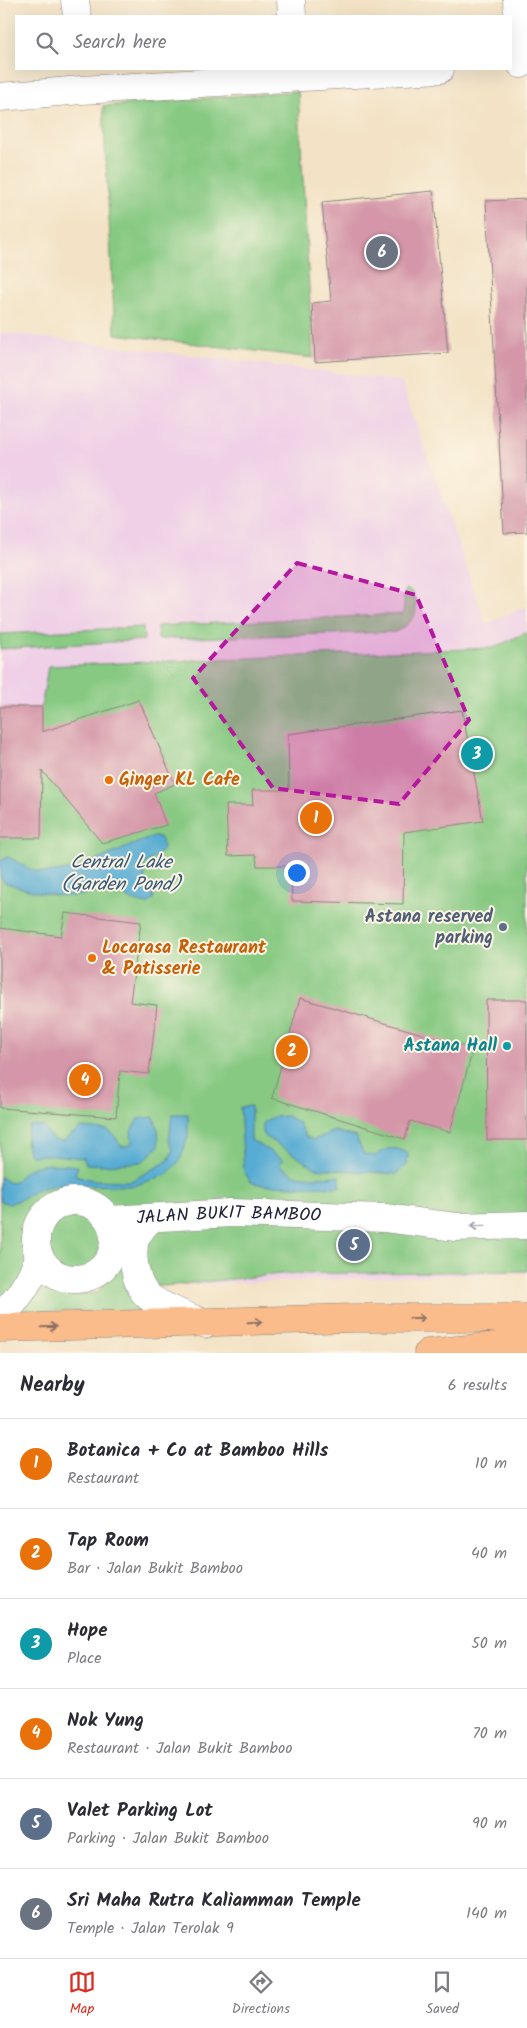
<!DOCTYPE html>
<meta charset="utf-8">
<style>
body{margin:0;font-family:Kalam,sans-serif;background:#f7f7f7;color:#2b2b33}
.you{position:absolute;left:296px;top:872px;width:18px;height:18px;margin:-12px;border:4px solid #fff;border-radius:50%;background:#1a73e8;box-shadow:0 0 0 8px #1a73e833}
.badge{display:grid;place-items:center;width:32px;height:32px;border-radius:50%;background:#d93025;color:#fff;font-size:16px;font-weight:700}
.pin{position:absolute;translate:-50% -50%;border:2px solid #fff;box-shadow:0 1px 5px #0006}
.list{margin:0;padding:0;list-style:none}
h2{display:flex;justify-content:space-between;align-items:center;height:65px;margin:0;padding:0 20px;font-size:21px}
h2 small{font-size:16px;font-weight:400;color:#7c7c81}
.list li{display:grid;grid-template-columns:32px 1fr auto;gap:15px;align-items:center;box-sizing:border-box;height:90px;padding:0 20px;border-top:1px solid #e1e1e2}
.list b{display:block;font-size:19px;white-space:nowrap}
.list p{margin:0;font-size:16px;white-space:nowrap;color:#7c7c81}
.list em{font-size:16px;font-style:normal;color:#7c7c81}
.icon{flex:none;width:28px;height:28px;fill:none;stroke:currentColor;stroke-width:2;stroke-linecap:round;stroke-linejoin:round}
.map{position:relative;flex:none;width:527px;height:1353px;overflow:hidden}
.search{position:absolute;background:#fff;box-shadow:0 5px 20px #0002;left:15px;right:15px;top:15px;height:55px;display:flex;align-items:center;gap:12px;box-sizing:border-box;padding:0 18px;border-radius:0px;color:#7c7c81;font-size:19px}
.sheet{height:605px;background:#fff}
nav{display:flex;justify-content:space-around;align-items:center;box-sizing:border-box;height:70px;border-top:1px solid #e1e1e2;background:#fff;font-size:14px;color:#7c7c81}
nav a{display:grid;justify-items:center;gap:2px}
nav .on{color:#d93025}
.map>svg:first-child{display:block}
.built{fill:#efd0e7}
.green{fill:#87c982;stroke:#54765e;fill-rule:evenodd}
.water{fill:#57acd3;stroke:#3c6787}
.building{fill:#d496a8}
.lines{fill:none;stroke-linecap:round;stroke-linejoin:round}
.minor-casing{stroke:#8a8280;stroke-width:29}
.motorway-casing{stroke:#8a8280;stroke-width:29}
.minor{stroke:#fff;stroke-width:28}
.motorway{stroke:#fabc8b;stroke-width:28}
.oneway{stroke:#9c9ca7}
.oneway2{stroke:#8e6f63}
.marked{fill:#b5179e;fill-opacity:0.2;stroke:#b5179e;stroke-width:4;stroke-dasharray:10 6;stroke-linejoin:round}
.food-dot{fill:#e8710a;stroke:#fcf5e5;stroke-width:2}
.service-dot{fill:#5c6f8a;stroke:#fcf5e5;stroke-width:2}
.culture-dot{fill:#0f9aa8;stroke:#fcf5e5;stroke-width:2}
.labels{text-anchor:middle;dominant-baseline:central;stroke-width:4;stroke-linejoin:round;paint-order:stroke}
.food-label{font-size:18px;font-weight:bold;fill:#c56008;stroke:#fcf5e5;text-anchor:start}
.service-label{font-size:18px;font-weight:bold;fill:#4e5e75;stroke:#fcf5e5;text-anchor:end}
.culture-label{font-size:18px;font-weight:bold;fill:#0d838f;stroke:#fcf5e5;text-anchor:end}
.street-label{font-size:18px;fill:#22223b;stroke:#fcf5e5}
.water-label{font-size:19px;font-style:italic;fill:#375978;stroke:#fcf5e5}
</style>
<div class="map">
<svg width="527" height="1353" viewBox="0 0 527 1353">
<rect width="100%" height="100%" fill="#fcf5e5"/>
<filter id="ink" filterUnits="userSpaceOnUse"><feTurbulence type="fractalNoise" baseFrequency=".02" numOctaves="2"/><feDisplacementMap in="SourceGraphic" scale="10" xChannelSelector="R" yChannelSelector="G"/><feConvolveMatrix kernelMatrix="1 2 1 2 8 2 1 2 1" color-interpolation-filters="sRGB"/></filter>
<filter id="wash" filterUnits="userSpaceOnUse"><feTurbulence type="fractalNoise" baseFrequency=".0096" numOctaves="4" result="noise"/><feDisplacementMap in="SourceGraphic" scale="20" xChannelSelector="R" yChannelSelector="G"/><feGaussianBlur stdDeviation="1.12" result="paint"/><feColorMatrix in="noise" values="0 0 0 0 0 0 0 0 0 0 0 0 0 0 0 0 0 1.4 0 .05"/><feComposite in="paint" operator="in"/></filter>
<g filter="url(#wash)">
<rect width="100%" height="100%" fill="#f3e2c5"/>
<path class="built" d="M 0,332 L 401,381 L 486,624 L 527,606 L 527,1273 L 0,1291 Z"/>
<path class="green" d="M 298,91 L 313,358 L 115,334 L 103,106 Z
M 405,589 L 412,592 C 422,613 413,623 395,632 L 158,639 L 157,626 L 403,614 Z
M 143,627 L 144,640 L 0,649 L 0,634 Z
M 527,632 L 527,1271 L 281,1274 L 165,1286 L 123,1285 L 154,1311 L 23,1311 L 7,1295 L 0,1295 L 0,709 L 41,709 L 48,666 L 493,648 ZM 50,1285 L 103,1285 L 97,1293 L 71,1295 Z"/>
<path class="water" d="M 154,837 L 160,837 C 170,854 152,856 143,866 L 146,883 L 154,891 L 153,900 L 148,904 C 134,903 122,893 107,892 C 96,892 84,896 72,896 C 48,896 26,890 4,882 L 0,877 L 0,861 L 8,857 C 19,862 27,869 39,872 C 70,878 123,846 154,837 Z
M 251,1106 L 251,1140 L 284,1160 L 279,1165 L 295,1175 L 316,1177 L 340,1176 L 340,1187 L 263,1185 L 251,1182 L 244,1172 L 240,1107 Z
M 172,1114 L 188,1114 L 188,1137 L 180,1161 L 166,1175 L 133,1186 L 55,1185 L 36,1190 L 24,1198 L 9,1204 L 0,1201 L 0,1177 L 9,1183 C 20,1181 19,1175 27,1170 C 42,1161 62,1165 78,1166 L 75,1175 L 94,1180 L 131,1181 L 168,1161 L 173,1150 L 169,1141 Z
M 287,1116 L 298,1122 L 306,1137 L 314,1140 L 334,1131 L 356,1137 L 364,1154 L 375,1156 C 389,1147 392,1146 408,1153 L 407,1165 L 396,1174 L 315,1168 L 263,1135 L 263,1122 L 273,1117 Z
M 154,1117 L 158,1130 L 159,1146 L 142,1162 L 105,1165 L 86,1164 L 84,1158 L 52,1155 L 31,1156 C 24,1148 27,1136 29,1126 L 43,1126 L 53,1140 L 64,1141 L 80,1128 L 107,1130 L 114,1135 L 121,1146 L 127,1146 L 132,1143 L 131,1131 L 138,1119 Z"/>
<g id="blocks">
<path class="building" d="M 433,191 L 448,353 L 315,362 L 312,303 L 331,301 L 322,202 Z
M 527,199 L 527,532 L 504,533 L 486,201 Z
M 139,700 L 175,784 L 154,793 L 166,825 L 102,843 L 42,771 L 41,838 L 0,838 L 0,707 L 42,707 L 42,732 Z
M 462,710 L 483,821 L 404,832 L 403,904 L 292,901 L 291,866 L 257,866 L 256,855 L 228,856 L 226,805 L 253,805 L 252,790 L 289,790 L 288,734 Z
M 65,913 L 141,922 L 130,1002 L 157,1005 L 149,1074 L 120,1071 L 116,1117 L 0,1108 L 0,928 L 61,936 Z
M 300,998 L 473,1049 L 450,1132 L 410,1121 L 405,1139 L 272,1098 Z
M 486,1000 L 527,1000 L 527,1140 L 487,1140 Z"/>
</g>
</g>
<g filter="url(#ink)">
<use href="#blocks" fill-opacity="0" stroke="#8a8280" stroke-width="1"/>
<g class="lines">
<g class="minor-casing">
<g id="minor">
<path d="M 75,0 L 77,16"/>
<path d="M 291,0 L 292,16"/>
<path d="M 517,0 L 521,64"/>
<path d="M 0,97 L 81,90 L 440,69"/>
<circle cx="75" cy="1240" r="39"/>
<path d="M 151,1218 C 144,1225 138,1231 135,1240 C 131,1255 135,1280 144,1292 C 153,1304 191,1318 206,1324"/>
<path id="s1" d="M 109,1220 L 231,1213 L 385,1218 L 456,1227 L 527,1225"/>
<path d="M 0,1316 C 19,1300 30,1281 39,1258"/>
</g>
</g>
<g class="motorway-casing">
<path id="motorway" d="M 0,1328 L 355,1318 L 527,1318
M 428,1353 L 527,1343"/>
</g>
<use href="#minor" class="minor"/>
<use href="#motorway" class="motorway"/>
</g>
<defs><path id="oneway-shaft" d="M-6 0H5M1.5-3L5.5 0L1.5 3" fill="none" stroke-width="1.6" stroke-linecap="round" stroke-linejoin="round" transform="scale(1.25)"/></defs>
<use class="oneway" href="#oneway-shaft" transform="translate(478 1226) rotate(178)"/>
<g class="oneway2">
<use href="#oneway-shaft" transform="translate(417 1318)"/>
<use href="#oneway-shaft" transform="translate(255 1322) rotate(-2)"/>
<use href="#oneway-shaft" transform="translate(49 1327) rotate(-2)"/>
</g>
</g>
<path class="marked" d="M 297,563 L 416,595 L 469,720 L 399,804 L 273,788 L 193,678 Z"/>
<g class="food-dot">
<circle cx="109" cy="780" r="5"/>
<circle cx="92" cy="958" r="5"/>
</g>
<circle class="service-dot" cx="503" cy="927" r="5"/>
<circle class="culture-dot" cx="507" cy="1046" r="5"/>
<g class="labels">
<g class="food-label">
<text x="119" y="780">Ginger KL Cafe</text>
<text x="102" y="948">Locarasa Restaurant<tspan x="102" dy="21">&amp; Patisserie</tspan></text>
</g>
<g class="service-label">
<text x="493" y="917">Astana reserved<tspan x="493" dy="21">parking</tspan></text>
</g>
<g class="culture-label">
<text x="497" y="1046">Astana Hall</text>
</g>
<g class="street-label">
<text stroke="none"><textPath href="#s1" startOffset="120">JALAN BUKIT BAMBOO</textPath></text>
</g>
<g class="water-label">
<text x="121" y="863">Central Lake<tspan x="121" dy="22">(Garden Pond)</tspan></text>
</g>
</g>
</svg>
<div class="you"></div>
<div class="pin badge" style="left:316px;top:818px;background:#e8710a">1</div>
<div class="pin badge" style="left:292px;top:1051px;background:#e8710a">2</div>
<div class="pin badge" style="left:477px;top:754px;background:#0f9aa8">3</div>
<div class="pin badge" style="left:85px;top:1080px;background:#e8710a">4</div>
<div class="pin badge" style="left:354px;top:1245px;background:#5c6f8a">5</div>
<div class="pin badge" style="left:382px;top:252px;background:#6b7280">6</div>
<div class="search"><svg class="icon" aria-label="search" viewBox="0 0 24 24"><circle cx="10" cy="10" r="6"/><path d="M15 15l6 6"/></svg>Search here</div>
</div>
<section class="sheet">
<h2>Nearby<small>6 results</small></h2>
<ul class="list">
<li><span class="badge" style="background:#e8710a">1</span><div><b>Botanica + Co at Bamboo Hills</b><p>Restaurant</p></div><em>10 m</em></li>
<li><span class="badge" style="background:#e8710a">2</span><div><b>Tap Room</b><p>Bar · Jalan Bukit Bamboo</p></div><em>40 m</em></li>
<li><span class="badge" style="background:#0f9aa8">3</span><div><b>Hope</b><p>Place</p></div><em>50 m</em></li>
<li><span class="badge" style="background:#e8710a">4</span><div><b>Nok Yung</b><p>Restaurant · Jalan Bukit Bamboo</p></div><em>70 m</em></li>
<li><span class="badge" style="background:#5c6f8a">5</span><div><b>Valet Parking Lot</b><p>Parking · Jalan Bukit Bamboo</p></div><em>90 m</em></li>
<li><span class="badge" style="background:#6b7280">6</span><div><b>Sri Maha Rutra Kaliamman Temple</b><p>Temple · Jalan Terolak 9</p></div><em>140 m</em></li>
</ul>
</section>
<nav>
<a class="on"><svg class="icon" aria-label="map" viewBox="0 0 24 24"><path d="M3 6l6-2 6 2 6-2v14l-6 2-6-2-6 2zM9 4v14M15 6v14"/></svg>Map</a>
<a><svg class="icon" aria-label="directions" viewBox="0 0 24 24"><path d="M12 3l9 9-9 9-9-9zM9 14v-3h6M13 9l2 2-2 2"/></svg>Directions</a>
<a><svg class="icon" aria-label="saved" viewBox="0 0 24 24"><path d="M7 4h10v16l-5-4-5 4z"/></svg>Saved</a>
</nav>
